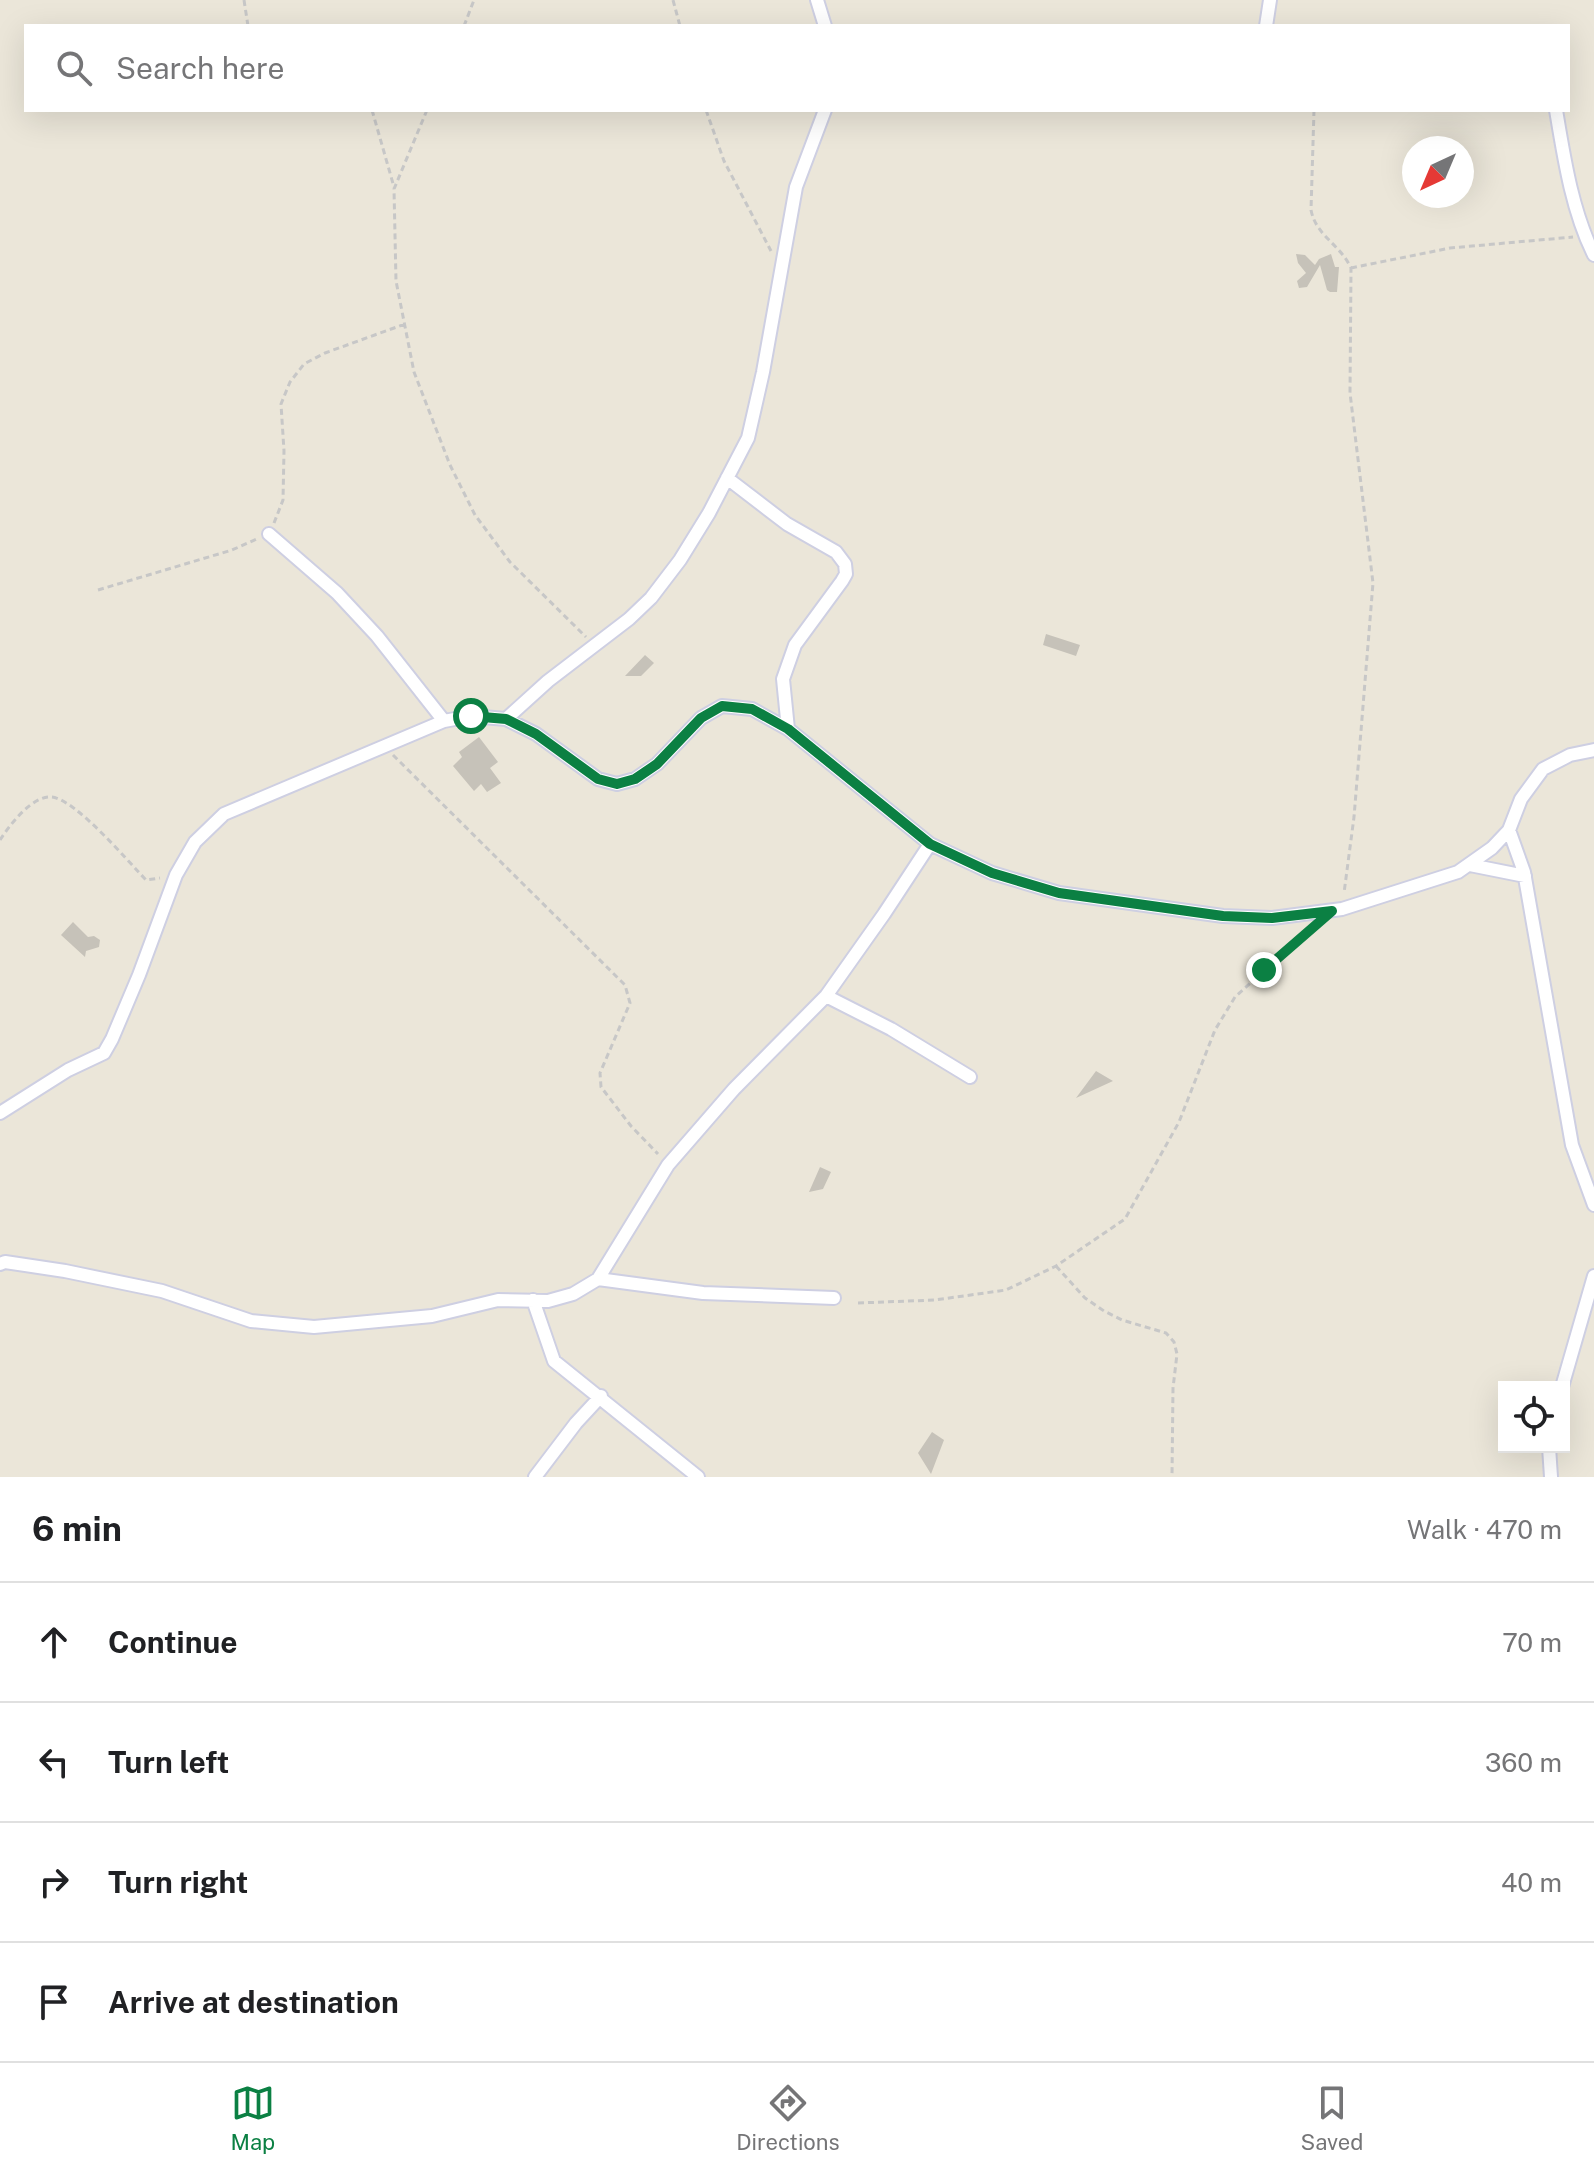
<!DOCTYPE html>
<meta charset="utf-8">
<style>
body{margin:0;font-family:"Public Sans",sans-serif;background:#f6f6f6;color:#202124}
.controls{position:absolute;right:24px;bottom:24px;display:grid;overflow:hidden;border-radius:0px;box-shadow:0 8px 32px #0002}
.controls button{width:72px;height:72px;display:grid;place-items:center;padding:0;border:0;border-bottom:2px solid #e0e0e0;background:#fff;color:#202124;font:40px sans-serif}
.compass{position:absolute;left:1402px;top:136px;width:72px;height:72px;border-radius:50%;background:#fff;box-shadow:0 8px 32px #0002;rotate:224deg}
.stop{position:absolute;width:24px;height:24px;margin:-18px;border:6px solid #0b8043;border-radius:50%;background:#fff}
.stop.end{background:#0b8043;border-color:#fff;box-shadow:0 2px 8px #0008}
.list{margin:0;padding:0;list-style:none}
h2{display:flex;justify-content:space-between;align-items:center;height:104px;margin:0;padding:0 32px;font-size:34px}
h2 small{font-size:26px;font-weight:400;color:#757577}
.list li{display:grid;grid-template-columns:52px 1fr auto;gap:24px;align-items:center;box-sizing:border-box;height:120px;padding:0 32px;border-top:2px solid #e0e0e0}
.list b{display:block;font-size:30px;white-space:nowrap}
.list em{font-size:26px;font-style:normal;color:#757577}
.icon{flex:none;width:44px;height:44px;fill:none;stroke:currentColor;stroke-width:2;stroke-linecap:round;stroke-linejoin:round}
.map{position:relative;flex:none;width:1594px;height:1477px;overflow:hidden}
.search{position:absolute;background:#fff;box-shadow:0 8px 32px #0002;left:24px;right:24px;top:24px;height:88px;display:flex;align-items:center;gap:20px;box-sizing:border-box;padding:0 28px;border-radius:0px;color:#757577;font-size:30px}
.sheet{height:584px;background:#fff}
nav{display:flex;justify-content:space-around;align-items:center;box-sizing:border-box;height:112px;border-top:2px solid #e0e0e0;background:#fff;font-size:22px;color:#757577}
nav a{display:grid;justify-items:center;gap:4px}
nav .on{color:#0b8043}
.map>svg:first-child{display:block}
.building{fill:#c6c2b9}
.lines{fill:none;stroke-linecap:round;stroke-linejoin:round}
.minor-casing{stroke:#cecfe2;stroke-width:16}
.path{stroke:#c7c7c7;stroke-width:3;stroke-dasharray:6 4;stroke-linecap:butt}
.minor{stroke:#fff;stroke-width:12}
.route{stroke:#0b8043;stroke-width:10}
</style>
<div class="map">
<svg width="1594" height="1477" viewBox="0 0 1594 1477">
<rect width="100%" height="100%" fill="#ebe6d9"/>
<path class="building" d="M 1296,254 L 1305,255 L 1315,265 L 1319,259 L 1331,254 L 1335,267 L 1339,267 L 1337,292 L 1330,292 L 1327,290 L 1320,265 L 1307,287 L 1299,288 L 1297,281 L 1306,273 L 1298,263 Z
M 1046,634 L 1080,645 L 1076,656 L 1043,645 Z
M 645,655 L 654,663 L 641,676 L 625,676 Z
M 479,737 L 498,762 L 490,768 L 501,783 L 487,792 L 481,784 L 474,791 L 453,766 L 462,757 L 459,752 Z
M 73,922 L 88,937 L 94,936 L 100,940 L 99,947 L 86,951 L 85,957 L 61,935 Z
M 1096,1071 L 1113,1081 L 1076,1098 Z
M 820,1167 L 831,1172 L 823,1189 L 809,1192 Z
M 932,1432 L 944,1440 L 931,1474 L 918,1453 Z"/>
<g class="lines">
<g class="minor-casing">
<path id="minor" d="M 817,0 L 825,26
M 1266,26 L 1270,0
M 1556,110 C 1564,158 1572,211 1594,255
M 727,478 L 787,524 L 836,552 L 845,564 L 846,574 L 842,581 L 795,645 L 783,679 L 788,729
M 269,534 L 337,593 L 377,636 L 444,721
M 506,719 L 548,681 L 629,619 L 651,598 L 680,560 L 709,513 L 748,438 L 763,372 L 796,187 L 825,110
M 1509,830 L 1524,872 L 1572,1145 L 1594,1205
M 1470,865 L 1525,876
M 826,996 L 891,1029 L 970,1077
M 0,1113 L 68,1070 L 104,1053 L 112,1039 L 139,975 L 176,875 L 195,842 L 224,814 L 444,721 L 471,716 L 506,719 L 536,734 L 598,779 L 617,784 L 635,779 L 657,764 L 701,718 L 722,706 L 752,709 L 788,729 L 930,844 L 992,873 L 1059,893 L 1223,916 L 1272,918 L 1342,909 L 1458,872 L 1492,848 L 1509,830 L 1521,799 L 1543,769 L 1570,755 L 1594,750
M 0,1264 L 5,1262 L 65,1271 L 162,1291 L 251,1321 L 314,1327 L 432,1316 L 498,1300 L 548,1301 L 573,1294 L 598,1279 L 668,1165 L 734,1089 L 826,996 L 884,914 L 930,844
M 598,1279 L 703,1293 L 834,1298
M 533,1300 L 554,1361 L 698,1477
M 1562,1387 L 1594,1276
M 1549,1447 L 1551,1477
M 535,1477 L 576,1423 L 601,1396"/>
</g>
<path class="path" d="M 244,0 L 248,26
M 673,0 L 680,26
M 464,26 L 474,0
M 372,110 L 394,187
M 427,110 L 394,189 L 396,281 L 414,372 L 450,465 L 475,515 L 510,562 L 586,637
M 706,110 L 724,161 L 771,251
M 1314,110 L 1311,210 C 1316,236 1340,244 1351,268 L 1350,393 L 1373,583 L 1354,817 L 1344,893
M 1351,268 L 1450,248 L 1573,237
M 274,523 L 283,500 L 284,451 L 281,404 L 290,382 L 304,364 L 325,353 L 405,324
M 98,590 L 232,550 L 259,538
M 393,755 L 625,985 L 630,1003 L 600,1073 L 601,1087 L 631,1126 L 658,1154
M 0,840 C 9,826 32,795 52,797 C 76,800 127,860 146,880 L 160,878
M 1056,1266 L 1085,1298 L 1104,1311 L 1122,1320 L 1166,1333 L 1174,1342 L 1177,1354 L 1173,1388 L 1172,1477
M 858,1303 L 935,1300 L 1006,1290 L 1056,1266 L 1125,1219 L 1179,1122 L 1215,1030 L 1235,997 L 1315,925"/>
<use href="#minor" class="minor"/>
</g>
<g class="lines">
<path class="route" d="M 471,716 L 506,719 L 536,734 L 598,779 L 617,784 L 635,779 L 657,764 L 701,718 L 722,706 L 752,709 L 788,729 L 930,844 L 992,873 L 1059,893 L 1223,916 L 1272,918 L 1332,911 L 1264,970"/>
</g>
</svg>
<div class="controls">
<button><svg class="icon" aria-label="locate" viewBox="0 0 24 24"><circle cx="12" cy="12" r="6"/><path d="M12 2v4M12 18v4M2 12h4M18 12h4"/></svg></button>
</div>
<svg class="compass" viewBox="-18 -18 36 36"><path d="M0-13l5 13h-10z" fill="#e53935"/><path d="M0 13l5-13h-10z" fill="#757577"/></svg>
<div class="stop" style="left:471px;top:716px"></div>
<div class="stop end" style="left:1264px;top:970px"></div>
<div class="search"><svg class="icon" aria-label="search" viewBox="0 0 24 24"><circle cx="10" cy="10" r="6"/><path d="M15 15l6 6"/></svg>Search here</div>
</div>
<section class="sheet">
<h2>6 min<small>Walk · 470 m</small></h2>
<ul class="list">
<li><svg class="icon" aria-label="ahead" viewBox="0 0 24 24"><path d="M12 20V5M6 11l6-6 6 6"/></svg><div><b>Continue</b></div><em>70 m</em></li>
<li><svg class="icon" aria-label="left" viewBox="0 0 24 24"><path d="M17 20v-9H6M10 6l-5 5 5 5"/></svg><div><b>Turn left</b></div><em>360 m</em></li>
<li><svg class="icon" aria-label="right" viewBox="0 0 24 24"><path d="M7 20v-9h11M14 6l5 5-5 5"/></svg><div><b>Turn right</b></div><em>40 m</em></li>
<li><svg class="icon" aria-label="arrive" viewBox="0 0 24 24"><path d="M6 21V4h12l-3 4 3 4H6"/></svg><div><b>Arrive at destination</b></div></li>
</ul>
</section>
<nav>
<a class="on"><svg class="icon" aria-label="map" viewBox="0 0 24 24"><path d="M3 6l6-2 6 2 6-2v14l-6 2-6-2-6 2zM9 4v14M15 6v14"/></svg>Map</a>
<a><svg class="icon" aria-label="directions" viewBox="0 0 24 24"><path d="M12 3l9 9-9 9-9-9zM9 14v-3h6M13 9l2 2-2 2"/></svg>Directions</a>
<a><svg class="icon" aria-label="saved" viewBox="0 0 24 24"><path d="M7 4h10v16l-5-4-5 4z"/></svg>Saved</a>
</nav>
